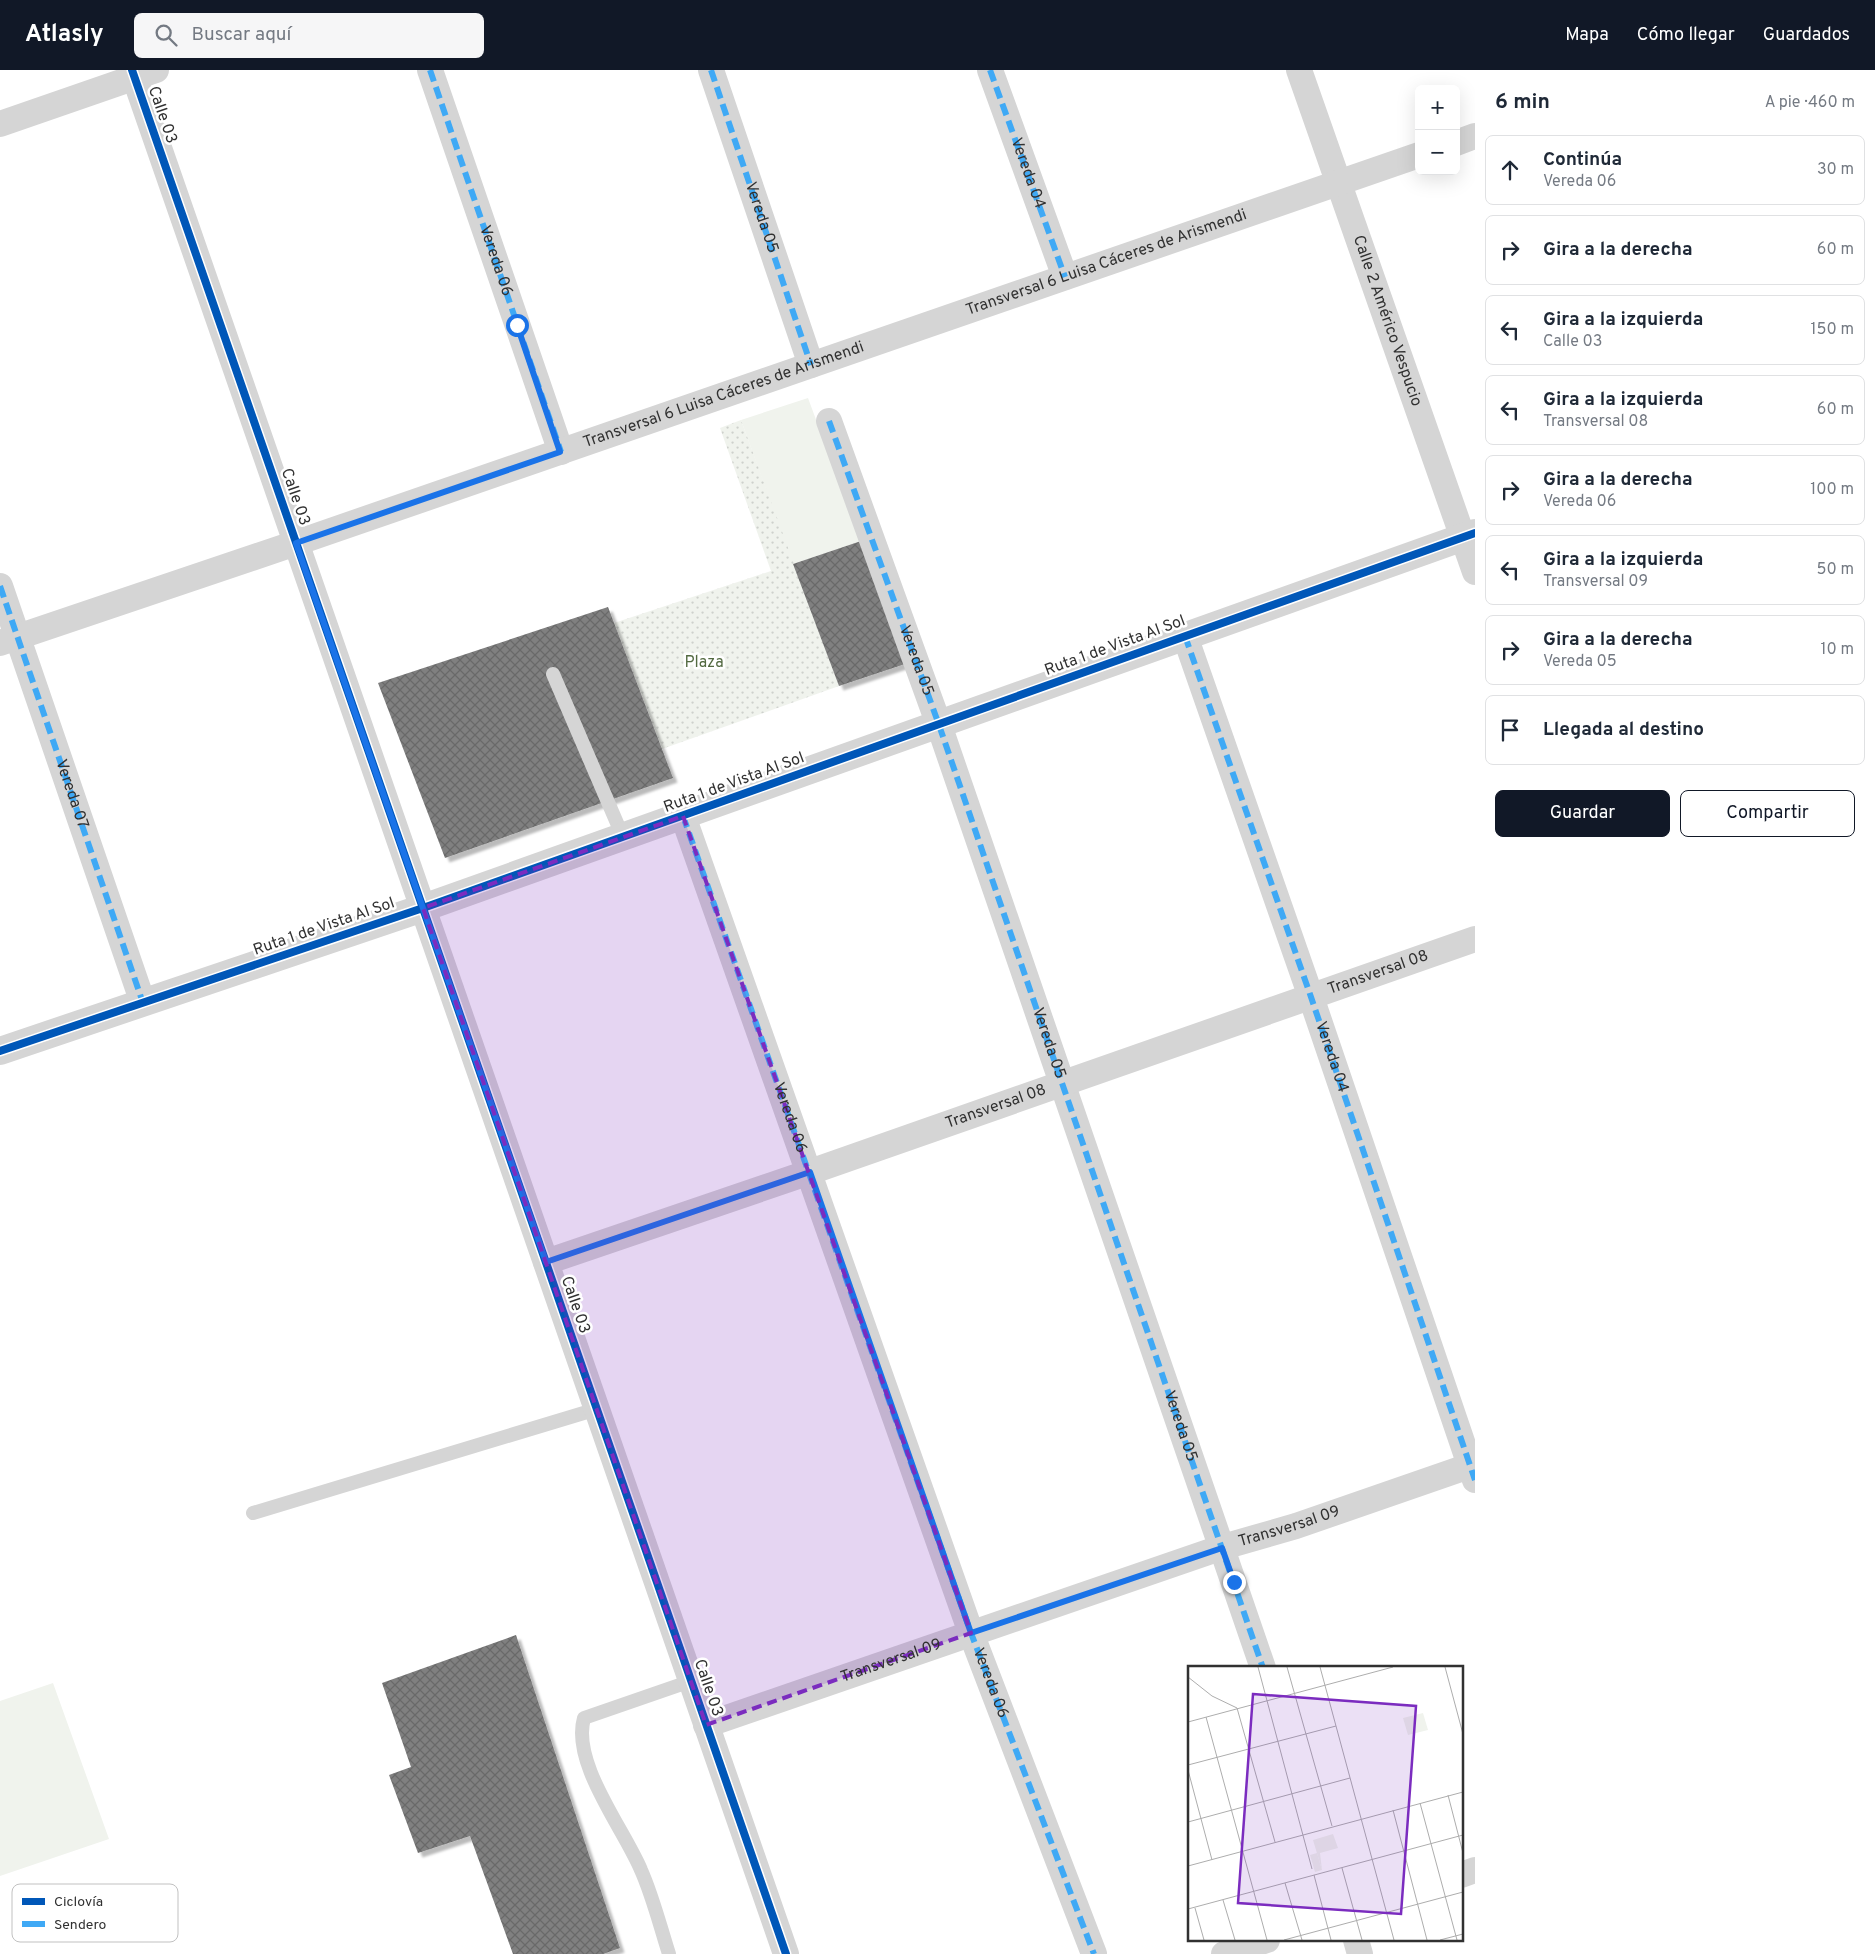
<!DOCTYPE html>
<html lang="es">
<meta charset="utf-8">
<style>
body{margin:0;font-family:Overpass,sans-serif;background:#f6f6f7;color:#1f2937}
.controls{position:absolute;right:15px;top:15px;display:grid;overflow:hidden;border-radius:8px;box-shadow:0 5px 20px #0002}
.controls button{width:45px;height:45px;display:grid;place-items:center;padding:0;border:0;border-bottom:1px solid #e0e1e3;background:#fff;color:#1f2937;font:25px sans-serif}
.stop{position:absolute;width:15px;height:15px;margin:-11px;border:4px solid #1a73e8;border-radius:50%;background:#fff}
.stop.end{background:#1a73e8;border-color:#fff;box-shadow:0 1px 5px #0008}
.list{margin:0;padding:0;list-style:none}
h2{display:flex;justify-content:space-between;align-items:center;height:65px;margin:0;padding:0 20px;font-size:21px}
h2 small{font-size:16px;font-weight:400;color:#747a83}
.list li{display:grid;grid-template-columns:32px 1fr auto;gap:15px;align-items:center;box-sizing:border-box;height:70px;margin:0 10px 10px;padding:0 10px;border:1px solid #e0e1e3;border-radius:8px}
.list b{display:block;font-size:19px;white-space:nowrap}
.list p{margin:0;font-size:16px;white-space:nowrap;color:#747a83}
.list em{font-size:16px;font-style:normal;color:#747a83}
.actions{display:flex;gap:10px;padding:15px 20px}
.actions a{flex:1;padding:11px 0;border:1px solid #111827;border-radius:8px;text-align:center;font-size:18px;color:#111827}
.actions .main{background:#111827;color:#fff}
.icon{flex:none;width:28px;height:28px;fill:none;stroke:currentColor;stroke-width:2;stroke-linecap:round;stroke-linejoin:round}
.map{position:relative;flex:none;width:1475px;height:1884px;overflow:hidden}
header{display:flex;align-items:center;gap:30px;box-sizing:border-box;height:70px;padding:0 25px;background:#111827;color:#fff}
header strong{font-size:24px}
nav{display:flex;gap:28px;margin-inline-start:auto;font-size:18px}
.search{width:350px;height:45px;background:#f6f6f7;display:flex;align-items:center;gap:12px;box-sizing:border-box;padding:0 18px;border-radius:8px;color:#747a83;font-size:19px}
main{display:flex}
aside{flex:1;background:#fff}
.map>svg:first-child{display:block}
.grass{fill:#f0f3ed}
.park{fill:url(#park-dots)}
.building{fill:url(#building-cross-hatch);filter:url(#shadow)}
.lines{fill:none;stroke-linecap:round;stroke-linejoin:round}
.service{stroke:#d5d5d5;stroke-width:14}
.minor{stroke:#d5d5d5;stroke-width:26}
.tertiary{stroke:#d5d5d5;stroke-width:28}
.quiet{stroke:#3fa9f5;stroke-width:6;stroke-dasharray:12 6;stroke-linecap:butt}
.cycleway-casing{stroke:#fff;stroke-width:11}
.cycleway{stroke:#0057b8;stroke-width:8}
.route{stroke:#1a73e8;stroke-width:6}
.marked{fill:#7b2cbf;fill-opacity:0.2;stroke:#7b2cbf;stroke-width:4;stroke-dasharray:10 6;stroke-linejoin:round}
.labels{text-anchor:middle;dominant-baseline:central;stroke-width:5;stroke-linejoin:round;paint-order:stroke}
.street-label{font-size:16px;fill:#313131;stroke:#fff}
.park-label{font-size:16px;fill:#536a41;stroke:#fff}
.inset-road{fill:none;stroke:#adadad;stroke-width:1}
.view{fill:#7b2cbf;fill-opacity:0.15;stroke:#7b2cbf;stroke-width:2.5}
.inset-edge{fill:none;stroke:#313131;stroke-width:2.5}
.key{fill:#fff;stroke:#c1c1c1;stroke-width:1}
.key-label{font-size:14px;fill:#313131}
</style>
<header>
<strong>Atlasly</strong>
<div class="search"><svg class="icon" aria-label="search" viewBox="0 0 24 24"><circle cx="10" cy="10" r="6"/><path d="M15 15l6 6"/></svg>Buscar aquí</div>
<nav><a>Mapa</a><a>Cómo llegar</a><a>Guardados</a></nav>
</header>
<main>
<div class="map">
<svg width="1475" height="1884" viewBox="0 0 1475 1884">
<defs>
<pattern id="park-dots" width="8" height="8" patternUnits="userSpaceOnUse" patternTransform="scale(1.25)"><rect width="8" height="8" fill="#f0f3ed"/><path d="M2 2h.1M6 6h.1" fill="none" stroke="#ced1cc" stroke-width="1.8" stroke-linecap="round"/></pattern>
<pattern id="building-cross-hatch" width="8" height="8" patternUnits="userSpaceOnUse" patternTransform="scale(1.25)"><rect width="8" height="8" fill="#808080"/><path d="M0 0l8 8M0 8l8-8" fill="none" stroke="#696969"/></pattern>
<filter id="shadow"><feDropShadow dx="4.5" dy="4.5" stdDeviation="1" flood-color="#0004"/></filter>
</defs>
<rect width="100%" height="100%" fill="#fff"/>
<path class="grass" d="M 808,328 L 861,471 L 793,494 L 741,350 Z
M 53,1613 L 109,1769 L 0,1806 L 0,1631 Z"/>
<path class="park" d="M 741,350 L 839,616 L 662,679 L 614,553 L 771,501 L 720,358 Z"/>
<path class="building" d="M 861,471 L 905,594 L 839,616 L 793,494 Z
M 608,537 L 673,708 L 445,788 L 378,613 Z
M 516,1565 L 620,1878 L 603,1884 L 513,1884 L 470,1766 L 418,1783 L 389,1705 L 411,1697 L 382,1613 Z"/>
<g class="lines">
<path class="service" d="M 553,604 L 623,767
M 253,1443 L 597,1339
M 669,1884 C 660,1856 653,1827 641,1800 C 624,1759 571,1693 584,1648 L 691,1611"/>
<g class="minor">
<path d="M 132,0 L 786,1884"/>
<path id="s1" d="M 430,0 L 561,382"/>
<path id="s2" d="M 711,0 L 811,295"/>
<path d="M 990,0 L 1065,207"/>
<path id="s3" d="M 1299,0 L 1475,502"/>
<path d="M 0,54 L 156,0"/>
<path d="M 1456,73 L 1475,66"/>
<path id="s4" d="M 829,351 L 939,655 L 1263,1598"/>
<path d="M 0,516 L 143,933"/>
<path d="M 1185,566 L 1311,927 L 1475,1410"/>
<path id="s5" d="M 0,573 L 296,473 L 1419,85"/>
<path id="s6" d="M 683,746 L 971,1563 L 1094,1884"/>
<path id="s7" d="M 546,1192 L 810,1102 L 1475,869"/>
<path id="s8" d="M 706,1655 L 1223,1477 L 1296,1456 L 1475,1394"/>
<path d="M 1461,1805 L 1475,1800"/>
<path d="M 1356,1870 L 1360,1884"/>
<path d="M 1224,1884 L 1267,1870"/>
</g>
<path class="tertiary" d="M 0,981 L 423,838 L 1475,463"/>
<g class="quiet">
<path d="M 430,0 L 561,382"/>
<path d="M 711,0 L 811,295"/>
<path id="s9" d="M 990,0 L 1065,207"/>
<path d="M 829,351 L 939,655 L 1263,1598"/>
<path id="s10" d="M 0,516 L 143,933"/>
<path id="s11" d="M 1185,566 L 1311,927 L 1475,1410"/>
<path d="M 683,746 L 971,1563 L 1094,1884"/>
</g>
<g class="cycleway-casing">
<path id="cycleway" d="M 132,0 L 786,1884
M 0,981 L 423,838 L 1475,463"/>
</g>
<use href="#cycleway" class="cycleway"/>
</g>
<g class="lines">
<path class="route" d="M 517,255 L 560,382 L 296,473 L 546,1192 L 810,1102 L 971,1563 L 1222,1478 L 1234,1512"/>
</g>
<path class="marked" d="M 683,746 L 971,1563 L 706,1655 L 423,838 Z"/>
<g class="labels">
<g class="street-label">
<text transform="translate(162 45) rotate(71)">Calle 03</text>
<text stroke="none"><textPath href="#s9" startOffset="110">Vereda 04</textPath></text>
<text stroke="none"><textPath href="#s2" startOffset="156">Vereda 05</textPath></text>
<text stroke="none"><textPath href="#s1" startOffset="202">Vereda 06</textPath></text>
<text stroke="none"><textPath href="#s5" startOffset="1170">Transversal 6 Luisa Cáceres de Arismendi</textPath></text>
<text stroke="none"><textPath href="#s3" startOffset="266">Calle 2 Américo Vespucio</textPath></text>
<text stroke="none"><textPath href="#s5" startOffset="765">Transversal 6 Luisa Cáceres de Arismendi</textPath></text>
<text transform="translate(295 427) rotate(71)">Calle 03</text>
<text transform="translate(1115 576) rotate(-20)">Ruta 1 de Vista Al Sol</text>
<text stroke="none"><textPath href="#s4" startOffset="255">Vereda 05</textPath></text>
<text transform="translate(734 713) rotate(-20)">Ruta 1 de Vista Al Sol</text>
<text stroke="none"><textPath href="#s10" startOffset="220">Vereda 07</textPath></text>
<text transform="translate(324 857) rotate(-19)">Ruta 1 de Vista Al Sol</text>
<text stroke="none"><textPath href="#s7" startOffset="881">Transversal 08</textPath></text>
<text stroke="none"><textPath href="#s4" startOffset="660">Vereda 05</textPath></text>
<text stroke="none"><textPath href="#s11" startOffset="446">Vereda 04</textPath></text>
<text stroke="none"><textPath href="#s7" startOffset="476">Transversal 08</textPath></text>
<text stroke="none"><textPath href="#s6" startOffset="320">Vereda 06</textPath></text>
<text transform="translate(575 1235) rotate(71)">Calle 03</text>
<text stroke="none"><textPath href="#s4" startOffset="1065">Vereda 05</textPath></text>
<text stroke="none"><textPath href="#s8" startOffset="616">Transversal 09</textPath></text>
<text stroke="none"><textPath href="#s8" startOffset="196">Transversal 09</textPath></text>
<text stroke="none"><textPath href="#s6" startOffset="920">Vereda 06</textPath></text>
<text transform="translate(708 1618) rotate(71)">Calle 03</text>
</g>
<g class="park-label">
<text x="704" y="593">Plaza</text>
</g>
</g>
<g transform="translate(1188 1596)">
<rect width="275" height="275" fill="#fff"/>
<path d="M 235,47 L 240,64 L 220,69 L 215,52 ZM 129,187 L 134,204 L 127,206 L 122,189 Z" fill="#f0f3ed"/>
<path d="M 145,168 L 150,182 L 132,187 L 134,204 L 125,174 Z" fill="#f0f3ed"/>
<path class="inset-road" d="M 70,1 L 124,203M 99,1 L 144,160M 132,1 L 206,274M 257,1 L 275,68M 0,11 L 24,30 L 49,42 L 87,176M 18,51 L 79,274M 0,56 L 205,1M 0,99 L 148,60M 0,104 L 24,194M 260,129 L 275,187M 232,137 L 269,274M 205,144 L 239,274M 0,156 L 162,112M 0,200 L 275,126M 154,202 L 174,274M 126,209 L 143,274M 97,217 L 114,274M 35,234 L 47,274M 7,242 L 16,274M 0,243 L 275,169M 96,274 L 275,226M 252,274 L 275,268"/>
<path class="view" d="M 65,28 L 228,40 L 213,248 L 50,237 Z"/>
<rect width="275" height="275" class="inset-edge"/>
</g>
<rect x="12" y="1814" width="166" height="58" rx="8" class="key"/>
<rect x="22" y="1828" width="23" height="7" fill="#0057b8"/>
<rect x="22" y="1851" width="23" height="6" fill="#3fa9f5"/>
<g class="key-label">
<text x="54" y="1836">Ciclovía</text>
<text x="54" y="1859">Sendero</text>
</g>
</svg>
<div class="controls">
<button>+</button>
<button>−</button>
</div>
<div class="stop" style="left:517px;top:255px"></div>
<div class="stop end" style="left:1234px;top:1512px"></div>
</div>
<aside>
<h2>6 min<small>A pie · 460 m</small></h2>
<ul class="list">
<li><svg class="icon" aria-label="ahead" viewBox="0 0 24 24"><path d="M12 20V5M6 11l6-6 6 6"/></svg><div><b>Continúa</b><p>Vereda 06</p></div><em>30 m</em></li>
<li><svg class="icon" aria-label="right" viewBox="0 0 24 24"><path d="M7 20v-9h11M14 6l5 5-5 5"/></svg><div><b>Gira a la derecha</b></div><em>60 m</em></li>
<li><svg class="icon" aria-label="left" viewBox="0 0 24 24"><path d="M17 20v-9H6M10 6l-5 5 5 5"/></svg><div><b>Gira a la izquierda</b><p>Calle 03</p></div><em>150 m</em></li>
<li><svg class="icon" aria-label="left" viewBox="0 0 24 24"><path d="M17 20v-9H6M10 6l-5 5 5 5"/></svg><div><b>Gira a la izquierda</b><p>Transversal 08</p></div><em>60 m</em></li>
<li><svg class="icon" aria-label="right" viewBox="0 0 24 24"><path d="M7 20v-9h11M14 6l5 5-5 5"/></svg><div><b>Gira a la derecha</b><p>Vereda 06</p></div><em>100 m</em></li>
<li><svg class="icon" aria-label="left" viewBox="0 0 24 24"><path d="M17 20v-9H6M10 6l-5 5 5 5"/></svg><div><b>Gira a la izquierda</b><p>Transversal 09</p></div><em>50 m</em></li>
<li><svg class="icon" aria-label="right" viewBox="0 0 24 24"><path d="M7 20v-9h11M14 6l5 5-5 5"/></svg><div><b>Gira a la derecha</b><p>Vereda 05</p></div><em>10 m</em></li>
<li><svg class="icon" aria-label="arrive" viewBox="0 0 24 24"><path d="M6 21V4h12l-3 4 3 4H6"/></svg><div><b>Llegada al destino</b></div></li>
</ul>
<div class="actions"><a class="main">Guardar</a><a>Compartir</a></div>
</aside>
</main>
